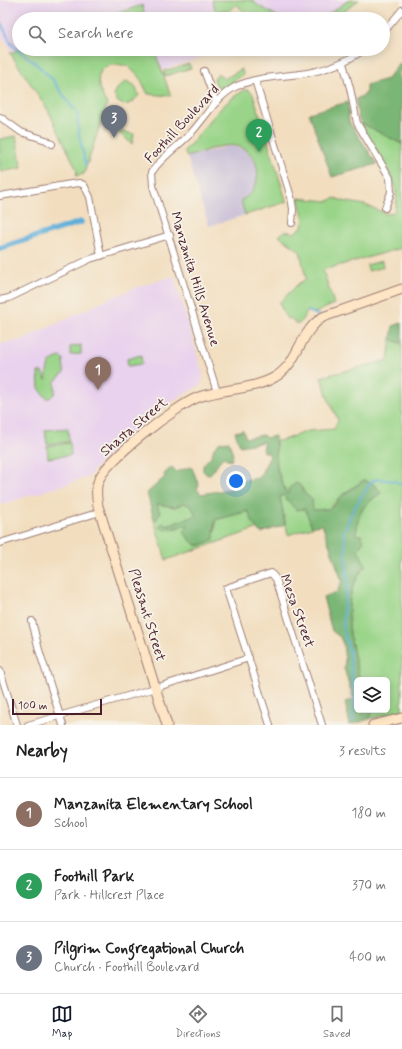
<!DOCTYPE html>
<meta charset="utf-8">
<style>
body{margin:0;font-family:Mynerve,sans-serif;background:#f6f6f6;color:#222}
.controls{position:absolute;right:12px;bottom:12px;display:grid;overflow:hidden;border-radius:6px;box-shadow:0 2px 10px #0003}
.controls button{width:36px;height:36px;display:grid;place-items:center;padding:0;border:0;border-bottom:1px solid #e0e0e0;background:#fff;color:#222;font:20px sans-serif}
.scale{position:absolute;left:12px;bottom:10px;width:90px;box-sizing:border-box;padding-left:4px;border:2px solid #4a1f2b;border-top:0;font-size:11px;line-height:14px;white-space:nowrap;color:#4a1f2b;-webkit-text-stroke:3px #f7f3e8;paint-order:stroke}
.you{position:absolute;left:236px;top:481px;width:14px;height:14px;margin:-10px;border:3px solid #fff;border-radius:50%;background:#1a73e8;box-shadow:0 0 0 6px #1a73e833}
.badge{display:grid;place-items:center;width:26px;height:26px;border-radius:50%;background:#111827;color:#fff;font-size:13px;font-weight:700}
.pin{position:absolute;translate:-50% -33px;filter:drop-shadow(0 1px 2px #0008)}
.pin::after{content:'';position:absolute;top:21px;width:14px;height:12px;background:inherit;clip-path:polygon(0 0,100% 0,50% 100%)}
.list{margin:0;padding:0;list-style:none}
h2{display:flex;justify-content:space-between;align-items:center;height:52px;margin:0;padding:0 16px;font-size:17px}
h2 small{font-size:13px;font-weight:400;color:#767676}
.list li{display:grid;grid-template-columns:26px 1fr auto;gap:12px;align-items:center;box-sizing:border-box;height:72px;padding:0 16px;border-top:1px solid #e0e0e0}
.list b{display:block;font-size:15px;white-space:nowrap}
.list p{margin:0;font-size:13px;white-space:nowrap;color:#767676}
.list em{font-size:13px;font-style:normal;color:#767676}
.icon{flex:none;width:22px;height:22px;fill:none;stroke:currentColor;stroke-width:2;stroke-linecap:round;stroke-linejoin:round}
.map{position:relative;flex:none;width:402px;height:725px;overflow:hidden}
.search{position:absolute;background:#fff;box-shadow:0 2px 10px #0003;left:12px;right:12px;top:12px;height:44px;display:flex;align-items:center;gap:10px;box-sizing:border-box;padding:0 14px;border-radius:22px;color:#767676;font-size:15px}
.sheet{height:268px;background:#fff}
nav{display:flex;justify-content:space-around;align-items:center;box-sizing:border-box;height:56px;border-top:1px solid #e0e0e0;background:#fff;font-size:11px;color:#767676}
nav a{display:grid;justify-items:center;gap:2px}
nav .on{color:#111827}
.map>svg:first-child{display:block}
.built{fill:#e9d2ed}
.industrial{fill:#c9bfd7}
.green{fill:#99d488;stroke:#727a5a}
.forest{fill:#7ab674;stroke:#626a50}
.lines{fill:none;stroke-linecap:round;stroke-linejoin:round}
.stream{stroke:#5eaed9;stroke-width:2}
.canal{stroke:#5eaed9;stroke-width:6}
.street-casing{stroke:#9e7e75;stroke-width:8}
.secondary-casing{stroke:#9e7e75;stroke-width:11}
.street{stroke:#fff;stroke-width:6}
.secondary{stroke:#fde5c5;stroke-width:9}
.labels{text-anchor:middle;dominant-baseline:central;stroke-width:3.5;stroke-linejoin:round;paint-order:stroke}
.street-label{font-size:14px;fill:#4a1f2b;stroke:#f7f3e8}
</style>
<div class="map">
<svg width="402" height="725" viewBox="0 0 402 725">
<rect width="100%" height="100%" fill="#f7f3e8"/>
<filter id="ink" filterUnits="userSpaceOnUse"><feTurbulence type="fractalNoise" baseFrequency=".025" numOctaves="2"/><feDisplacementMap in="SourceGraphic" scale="8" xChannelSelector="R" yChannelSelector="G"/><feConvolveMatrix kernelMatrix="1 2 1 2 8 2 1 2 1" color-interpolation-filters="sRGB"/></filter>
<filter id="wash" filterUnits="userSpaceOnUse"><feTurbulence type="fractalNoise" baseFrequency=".012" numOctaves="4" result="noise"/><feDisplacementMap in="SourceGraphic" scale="16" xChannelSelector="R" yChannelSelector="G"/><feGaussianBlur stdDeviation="0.9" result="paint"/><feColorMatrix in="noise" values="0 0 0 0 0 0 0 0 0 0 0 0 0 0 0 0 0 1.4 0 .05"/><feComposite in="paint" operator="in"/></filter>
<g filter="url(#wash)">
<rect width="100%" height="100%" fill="#f2debf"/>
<path class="built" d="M 0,0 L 212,0 L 216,13 L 225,10 L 228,19 L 146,19 L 141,5 L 100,19 L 19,19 L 20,49 L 12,52 L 0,34 Z
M 253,0 L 349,0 L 321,19 L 282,19 L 256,4 Z
M 154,49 L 227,49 L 162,70 Z
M 174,276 L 203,375 L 201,385 L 171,402 L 151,417 L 94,469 L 89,477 L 0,505 L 0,344 L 22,340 L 108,299 L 140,286 Z"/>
<path class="industrial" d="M 229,146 L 243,149 L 254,159 L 258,170 L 257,181 L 252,192 L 241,200 L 245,215 L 209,226 L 187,157 Z"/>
<path class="green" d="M 212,0 L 253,0 L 256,4 L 282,19 L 252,19 L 236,4 L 226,14 L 225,10 L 216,13 Z
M 349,0 L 359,0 L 334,19 L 321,19 Z
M 142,5 L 146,19 L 100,19 Z
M 20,49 L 154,49 L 171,96 L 148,94 L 140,78 L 128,66 C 95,59 92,81 107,104 L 84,174 L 76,176 L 77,170 L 48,110 L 10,53 Z
M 189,64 L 191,68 L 165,76 L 164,71 Z
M 242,69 L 243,75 L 222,88 L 217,87 L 214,79 L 218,73 L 224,79 Z
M 126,81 L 134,85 L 139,95 C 133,102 126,109 117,101 L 114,95 L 117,89 Z
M 245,90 L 249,90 L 253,94 L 286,200 L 286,202 L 245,215 L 241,200 C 265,190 263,151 236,146 C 221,143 201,153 187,157 L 184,151 C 204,131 219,103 245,90 Z
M 361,123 L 402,144 L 402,248 L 323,270 L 334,304 L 315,313 L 308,311 L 299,324 L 296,324 L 291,318 L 287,319 L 279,303 L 298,284 L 306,279 L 300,251 L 279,236 L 285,231 L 294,233 L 302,227 L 304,219 L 298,198 L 328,201 L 335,198 L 343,201 L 365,205 L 387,214 L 394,212 C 402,192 389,170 378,153 C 372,143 366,134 361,123 Z
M 118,131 L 134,134 L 132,144 L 118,132 Z
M 16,136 L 22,168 L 0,172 L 0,139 Z
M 382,261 L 383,267 L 368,271 L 367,265 Z
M 391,339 L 402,344 L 402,711 L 369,719 L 374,710 L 387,710 L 387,680 L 360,680 C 351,642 337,599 366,565 L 357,550 L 356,535 L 358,519 L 364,506 L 381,493 L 376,486 L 364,480 C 356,486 346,491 340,497 C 330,508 329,512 313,510 L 310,498 L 304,493 L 303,489 L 286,493 L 277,469 L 276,441 L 283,440 L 308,431 L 334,429 L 338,420 L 328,398 L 321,377 L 388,360 Z
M 81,345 L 81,354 L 70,355 L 70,347 Z
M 141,355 L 142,364 L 128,366 L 127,359 Z
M 61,357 L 63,359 L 64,373 L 55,381 L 55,393 L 50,398 L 46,398 L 39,388 L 38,372 L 42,372 L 46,380 C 48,367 47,360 61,357 Z
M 100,357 L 108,363 L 105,371 L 94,373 Z
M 68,428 L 69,442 L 47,444 L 45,430 Z
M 70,443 L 71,455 L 48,458 L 47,446 Z
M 283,495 L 305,509 L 312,527 L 288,535 L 280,497 Z
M 184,503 L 191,506 L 196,515 L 167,526 L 160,525 L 173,529 L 187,525 L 188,527 L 188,538 L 195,545 L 201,545 L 216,530 L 215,520 L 249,511 L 254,525 L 259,528 L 166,560 L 154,520 L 157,519 L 160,513 L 157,504 L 175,507 Z"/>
<path class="forest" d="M 400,63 L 402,70 L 398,73 L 402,87 L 402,144 L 361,123 L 358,117 L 356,99 L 366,94 L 366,85 L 387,79 Z
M 348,102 L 349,122 L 377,164 L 332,177 L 309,113 Z
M 402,323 L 402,344 L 391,339 L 393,326 Z
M 243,430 L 246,438 L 263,435 L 266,438 L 275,436 L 277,469 L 286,493 L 289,493 L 288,489 L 296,483 L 300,485 L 304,493 L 312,499 L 313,510 L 328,509 L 335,505 L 340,497 L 364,480 L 376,486 L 381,493 C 362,505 358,513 356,535 L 361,535 L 364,541 L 358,550 L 366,565 C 337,598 351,642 360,680 L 357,680 L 357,710 L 374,710 L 369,719 L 350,725 L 345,702 L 354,700 L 344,668 L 345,661 L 343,644 L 340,637 L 332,631 L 323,597 L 337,592 L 342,581 L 322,524 L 312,527 L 305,509 L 296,510 L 283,495 L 280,497 L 285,525 L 261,533 L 254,525 L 248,511 L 215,520 L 214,539 L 201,545 L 195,545 L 183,532 L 188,527 L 187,525 L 166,530 L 159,527 L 162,523 L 168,526 L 196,515 L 191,506 L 184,503 L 175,507 L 157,504 L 160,513 L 157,519 L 154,520 L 147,493 L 165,477 L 164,474 L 172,467 L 177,472 L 190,467 L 192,468 L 199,485 L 197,489 L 201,494 L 236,488 L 246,480 L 259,478 L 270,456 L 267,452 L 263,452 L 264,442 L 240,446 L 235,432 Z
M 229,441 L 233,455 L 231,461 L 224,457 C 218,460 216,469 210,474 L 206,474 L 203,471 L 203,465 L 212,455 L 214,448 L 220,442 Z"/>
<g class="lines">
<path class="stream" d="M 0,21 L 12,45 L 34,62 L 53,80 L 71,106 L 77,111 L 79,135 L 86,166
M 308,311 L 320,316
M 353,722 L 354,697 L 349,650 L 343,628 L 344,605 L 348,584 L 344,532 L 352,512 L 371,482 L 377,479 L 395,481 L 402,485"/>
<path class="canal" d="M 0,248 L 81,222"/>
</g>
</g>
<g filter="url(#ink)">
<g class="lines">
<g class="street-casing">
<path id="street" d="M 383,33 L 402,10
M 343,63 L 350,88 L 357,123 L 390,178 L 391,192 L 385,208
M 204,71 L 216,103
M 255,80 L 291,197 L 293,209 L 292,223
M 0,117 L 21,132 L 46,140 L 52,144
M 0,196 L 71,184 L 79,183 L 84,185 L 90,197 L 101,256
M 0,300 L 9,298 L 90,259 L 170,235
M 217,392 L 153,186 L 152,172 C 159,159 180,145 191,133 C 205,118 216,97 235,87 C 255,77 279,77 300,74 C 324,71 345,63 365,49
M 0,543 L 100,512
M 32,621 L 39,650 L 63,725
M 0,671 L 17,725
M 28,725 L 155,688 L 249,658
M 270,725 L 226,588 L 271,573 L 276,579 L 322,725"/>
</g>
<g class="secondary-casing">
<path id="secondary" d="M 167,725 L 98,506 C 97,499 95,490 98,482 C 104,461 177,405 199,397 C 222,389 256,389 275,377 C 299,363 299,332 323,317 L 402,289
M 373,725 L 402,718"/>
</g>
<use href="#street" class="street"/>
<use href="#secondary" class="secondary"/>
</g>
</g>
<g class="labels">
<g class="street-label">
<text transform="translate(182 124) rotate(-47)">Foothill Boulevard</text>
<text transform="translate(195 279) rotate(73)">Manzanita Hills Avenue</text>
<text transform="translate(134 427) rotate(-40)">Shasta Street</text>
<text transform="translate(297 611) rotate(70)">Mesa Street</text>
<text transform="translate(147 615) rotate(73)">Pleasant Street</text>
</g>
</g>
</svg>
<div class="controls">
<button><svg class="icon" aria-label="layers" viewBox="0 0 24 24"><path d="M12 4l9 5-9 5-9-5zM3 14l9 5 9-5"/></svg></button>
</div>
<div class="scale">100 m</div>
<div class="you"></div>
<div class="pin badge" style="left:98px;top:390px;background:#8d6e63">1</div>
<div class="pin badge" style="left:259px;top:152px;background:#2e9e5b">2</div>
<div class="pin badge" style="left:114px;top:138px;background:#6b7280">3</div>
<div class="search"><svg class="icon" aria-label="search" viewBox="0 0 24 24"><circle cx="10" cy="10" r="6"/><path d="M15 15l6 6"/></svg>Search here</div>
</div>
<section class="sheet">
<h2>Nearby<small>3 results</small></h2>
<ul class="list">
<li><span class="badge" style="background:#8d6e63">1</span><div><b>Manzanita Elementary School</b><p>School</p></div><em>180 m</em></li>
<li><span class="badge" style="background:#2e9e5b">2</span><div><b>Foothill Park</b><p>Park · Hillcrest Place</p></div><em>370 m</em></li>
<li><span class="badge" style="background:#6b7280">3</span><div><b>Pilgrim Congregational Church</b><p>Church · Foothill Boulevard</p></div><em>400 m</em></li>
</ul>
</section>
<nav>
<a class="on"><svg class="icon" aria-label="map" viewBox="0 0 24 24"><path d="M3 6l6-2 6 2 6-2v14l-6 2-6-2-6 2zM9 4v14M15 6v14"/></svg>Map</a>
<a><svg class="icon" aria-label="directions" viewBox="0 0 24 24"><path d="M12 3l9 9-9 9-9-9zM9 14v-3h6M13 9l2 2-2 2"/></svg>Directions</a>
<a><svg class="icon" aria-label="saved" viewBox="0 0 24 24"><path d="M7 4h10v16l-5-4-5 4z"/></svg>Saved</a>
</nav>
